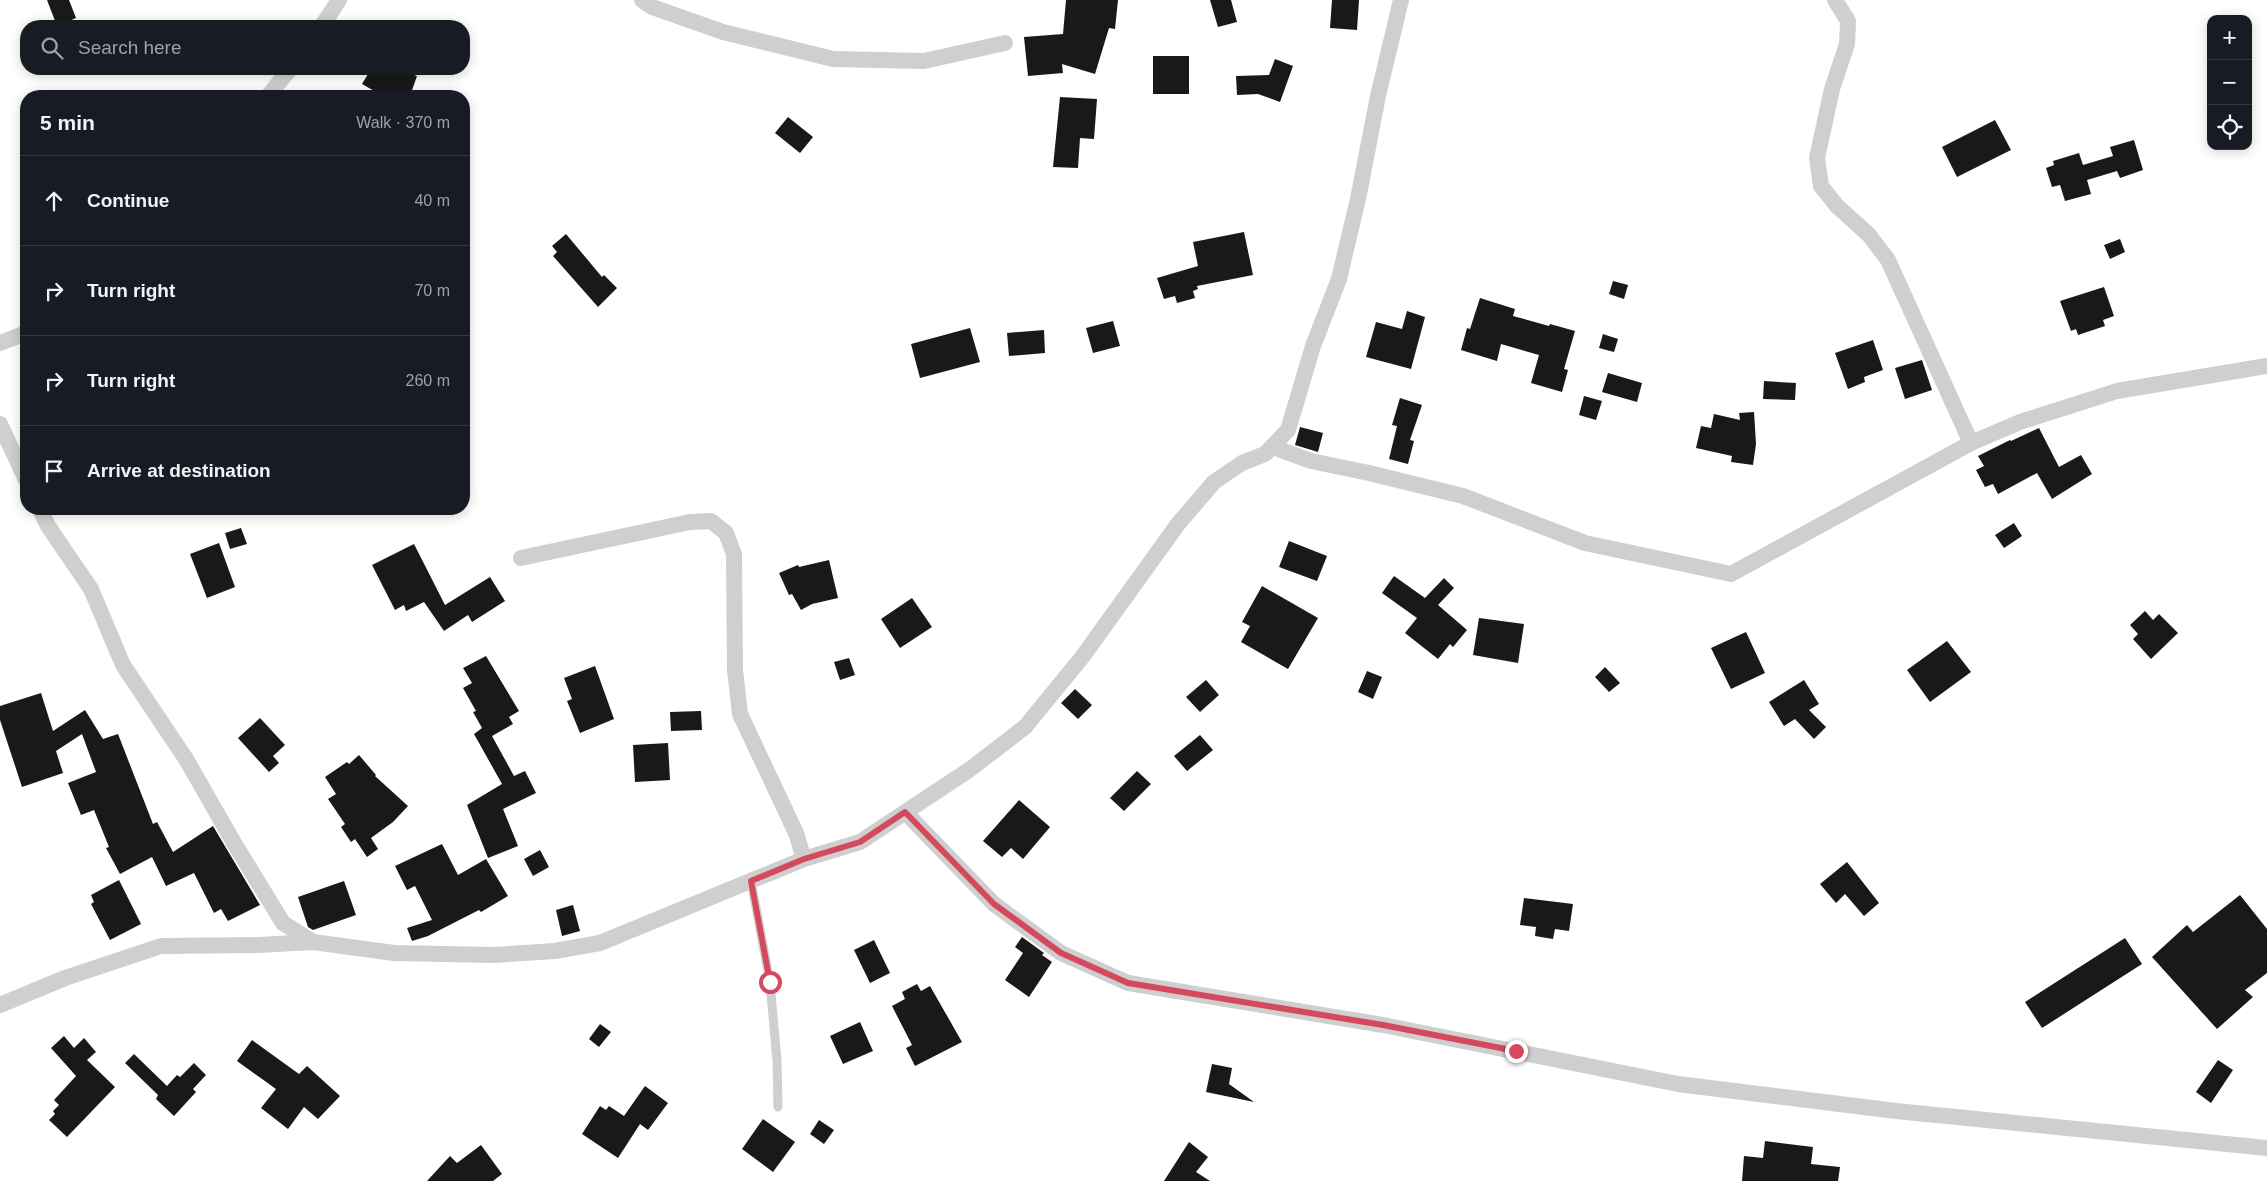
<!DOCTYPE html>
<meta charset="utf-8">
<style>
body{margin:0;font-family:Helvetica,sans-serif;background:#20242c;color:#f1f3f6}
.controls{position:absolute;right:15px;top:15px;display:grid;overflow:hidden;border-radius:10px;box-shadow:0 2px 12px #0003}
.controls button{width:45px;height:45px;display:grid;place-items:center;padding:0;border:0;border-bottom:1px solid #363941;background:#171b24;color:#f1f3f6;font:25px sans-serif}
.stop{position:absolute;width:15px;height:15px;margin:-11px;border:4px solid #d3495d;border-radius:50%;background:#fff}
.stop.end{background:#d3495d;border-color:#fff;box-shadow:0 1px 5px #0008}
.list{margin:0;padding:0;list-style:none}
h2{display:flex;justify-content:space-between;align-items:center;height:65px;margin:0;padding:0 20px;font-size:21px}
h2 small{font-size:16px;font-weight:400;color:#9ea1a6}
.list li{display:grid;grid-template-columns:32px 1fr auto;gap:15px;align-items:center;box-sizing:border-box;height:90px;padding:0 20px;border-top:1px solid #363941}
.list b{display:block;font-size:19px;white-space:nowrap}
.list em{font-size:16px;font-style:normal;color:#9ea1a6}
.icon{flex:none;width:28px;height:28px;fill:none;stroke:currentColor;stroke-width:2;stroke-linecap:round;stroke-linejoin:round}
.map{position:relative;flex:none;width:2267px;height:1181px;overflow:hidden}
.search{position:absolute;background:#171b24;box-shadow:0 2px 12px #0003;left:20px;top:20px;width:450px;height:55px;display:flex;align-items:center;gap:12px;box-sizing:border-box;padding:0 18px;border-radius:20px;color:#9ea1a6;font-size:19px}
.panel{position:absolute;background:#171b24;box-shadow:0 2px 12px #0003;left:20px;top:90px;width:450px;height:425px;border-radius:20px}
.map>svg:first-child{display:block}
.building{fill:#191919}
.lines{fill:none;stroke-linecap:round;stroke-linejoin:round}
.lane{stroke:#cfcfcf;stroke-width:9}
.street{stroke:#cfcfcf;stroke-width:16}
.route{stroke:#d3495d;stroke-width:6}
</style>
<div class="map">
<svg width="2267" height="1181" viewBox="0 0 2267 1181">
<rect width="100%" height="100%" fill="#fff"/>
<path class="building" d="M 47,0 L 69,0 L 76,18 L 57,26 Z
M 1066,0 L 1118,0 L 1115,29 L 1109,28 L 1095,74 L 1062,64 L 1063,73 L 1028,76 L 1024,37 L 1063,34 Z
M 1210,0 L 1231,0 L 1237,22 L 1218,27 Z
M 1332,0 L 1359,0 L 1357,30 L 1330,28 Z
M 1153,56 L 1189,56 L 1189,94 L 1153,94 Z
M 1275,59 L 1293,66 L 1280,102 L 1258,94 L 1237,95 L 1236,76 L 1269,75 Z
M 371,69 L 396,69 L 417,76 L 410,96 L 383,96 L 362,84 Z
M 1060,97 L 1097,99 L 1094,139 L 1080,138 L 1078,168 L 1053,167 Z
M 788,117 L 813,137 L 800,153 L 775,133 Z
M 1995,120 L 2011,150 L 1957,177 L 1942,147 Z
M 2134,140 L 2143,170 L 2120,178 L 2117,171 L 2087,180 L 2091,194 L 2065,201 L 2060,185 L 2052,187 L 2046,168 L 2054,165 L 2053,161 L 2079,153 L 2083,165 L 2113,156 L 2110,147 Z
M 1244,232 L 1253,275 L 1197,286 L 1198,289 L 1193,291 L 1195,298 L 1177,303 L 1175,296 L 1164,299 L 1157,278 L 1198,266 L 1193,242 Z
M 566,234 L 602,277 L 604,275 L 617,288 L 598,307 L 553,256 L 557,252 L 552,246 Z
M 2120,239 L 2125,252 L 2110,259 L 2104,245 Z
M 1613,281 L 1628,285 L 1624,299 L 1609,294 Z
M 2104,287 L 2114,316 L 2103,320 L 2105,326 L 2078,335 L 2076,329 L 2071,331 L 2060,301 Z
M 1480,298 L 1515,309 L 1513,316 L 1549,326 L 1550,324 L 1575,331 L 1564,369 L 1568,370 L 1562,392 L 1531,383 L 1539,355 L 1501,344 L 1497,361 L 1461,350 L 1467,328 L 1470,329 Z
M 1407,311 L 1425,317 L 1411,369 L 1366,357 L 1376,322 L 1402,329 Z
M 1113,321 L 1120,346 L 1093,353 L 1086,328 Z
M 970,328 L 980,362 L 920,378 L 911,344 Z
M 1044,330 L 1045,353 L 1009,356 L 1007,333 Z
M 1603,334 L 1618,339 L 1614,352 L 1599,348 Z
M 1873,340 L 1883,370 L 1864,377 L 1865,382 L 1848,389 L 1835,353 Z
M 1922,360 L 1932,390 L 1905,399 L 1895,368 Z
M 1608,373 L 1642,383 L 1637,402 L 1602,392 Z
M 1764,381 L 1796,383 L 1795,400 L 1763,399 Z
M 1584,396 L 1602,401 L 1596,420 L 1579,415 Z
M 1400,398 L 1422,405 L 1410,440 L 1414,441 L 1408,464 L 1389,459 L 1397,426 L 1392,425 Z
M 1754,412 L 1756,444 L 1753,465 L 1731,462 L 1732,456 L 1696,448 L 1701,426 L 1711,428 L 1714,414 L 1740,420 L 1739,413 Z
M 1300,427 L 1323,433 L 1318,452 L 1295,445 Z
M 2039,428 L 2059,467 L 2081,455 L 2092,474 L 2052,499 L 2037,473 L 1998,494 L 1993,484 L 1985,487 L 1976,470 L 1984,466 L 1978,456 L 2010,440 L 2011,441 Z
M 2014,523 L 2022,536 L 2004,548 L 1995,535 Z
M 241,528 L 247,544 L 230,549 L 225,533 Z
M 1289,541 L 1327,556 L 1317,581 L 1279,567 Z
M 219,543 L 235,587 L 207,598 L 190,554 Z
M 414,544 L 445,605 L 490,577 L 505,601 L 472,622 L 468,615 L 444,631 L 424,602 L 406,611 L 404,605 L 395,610 L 372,565 Z
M 829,560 L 838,598 L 812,604 L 801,610 L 792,594 L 789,595 L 779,573 L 798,565 L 799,567 Z
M 1394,576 L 1425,598 L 1444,578 L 1454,588 L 1438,605 L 1467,630 L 1453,647 L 1450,644 L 1438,659 L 1405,633 L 1417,618 L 1382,593 Z
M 1262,586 L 1318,618 L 1288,669 L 1241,642 L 1250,626 L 1242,622 Z
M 912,598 L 932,627 L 900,648 L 881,619 Z
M 2145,611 L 2153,620 L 2159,614 L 2178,633 L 2151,659 L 2133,639 L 2138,634 L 2130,625 Z
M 1479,618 L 1524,624 L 1518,663 L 1473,655 Z
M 1746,632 L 1765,673 L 1731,689 L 1711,648 Z
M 1947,641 L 1971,672 L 1930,702 L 1907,670 Z
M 486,656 L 519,711 L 509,717 L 513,724 L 492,736 L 514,776 L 525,771 L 536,793 L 503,809 L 518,846 L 488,858 L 467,805 L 502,784 L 474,734 L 482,728 L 473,712 L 476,711 L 463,688 L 472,683 L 463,668 Z
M 849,658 L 855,675 L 840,680 L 834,662 Z
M 595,666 L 614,719 L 580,733 L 567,701 L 572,699 L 564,678 Z
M 1605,667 L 1620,683 L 1609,692 L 1595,677 Z
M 1367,671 L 1382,677 L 1373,699 L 1358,692 Z
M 1206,680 L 1219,695 L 1200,712 L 1186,697 Z
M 1804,680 L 1819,704 L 1809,710 L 1826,727 L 1814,739 L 1795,719 L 1784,726 L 1769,702 Z
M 1075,689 L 1092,705 L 1078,719 L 1061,703 Z
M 41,693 L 53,731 L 85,710 L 103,739 L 118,734 L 153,824 L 157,822 L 173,852 L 213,826 L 260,905 L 228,921 L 221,909 L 214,913 L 194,873 L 166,886 L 152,857 L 120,874 L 106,848 L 109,847 L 94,810 L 81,815 L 68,783 L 96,772 L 82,734 L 56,751 L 63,773 L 22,787 L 0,720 L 0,706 Z
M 701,711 L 702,730 L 671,731 L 670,712 Z
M 260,718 L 285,745 L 273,756 L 279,763 L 269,772 L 238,738 Z
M 1200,735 L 1213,750 L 1187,771 L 1174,756 Z
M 668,743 L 670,780 L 635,782 L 633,745 Z
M 359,755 L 376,775 L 375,776 L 408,806 L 393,822 L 371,838 L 378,849 L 367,857 L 355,839 L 351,842 L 341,827 L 345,824 L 328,799 L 336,794 L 325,777 L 347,762 L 349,764 Z
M 1137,771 L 1151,784 L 1124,811 L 1110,798 Z
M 1019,800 L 1050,827 L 1023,859 L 1011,848 L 1002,857 L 983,841 Z
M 442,844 L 458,875 L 486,859 L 508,896 L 481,912 L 479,910 L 428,936 L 412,941 L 407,928 L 432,920 L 415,886 L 407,890 L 395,866 Z
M 540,850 L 549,867 L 533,876 L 524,859 Z
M 1847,862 L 1879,903 L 1864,916 L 1845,894 L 1836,903 L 1820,884 Z
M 119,880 L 141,924 L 110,940 L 91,904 L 94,902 L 91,895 Z
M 344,881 L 356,915 L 313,930 L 308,927 L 298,897 Z
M 2240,895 L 2267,929 L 2267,973 L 2245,990 L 2253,997 L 2217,1029 L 2152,957 L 2187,925 L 2193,932 Z
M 1524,898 L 1573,904 L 1569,931 L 1555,929 L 1553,939 L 1535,936 L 1536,927 L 1520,925 Z
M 573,905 L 580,931 L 562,936 L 556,910 Z
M 1022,937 L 1044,953 L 1042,955 L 1052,962 L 1029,997 L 1005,980 L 1023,953 L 1015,947 Z
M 2125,938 L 2142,964 L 2042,1028 L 2025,1002 Z
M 874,940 L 890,973 L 870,983 L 854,950 Z
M 917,984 L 921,991 L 930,986 L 962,1042 L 915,1066 L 906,1048 L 912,1045 L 892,1006 L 905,999 L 902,992 Z
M 860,1022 L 873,1051 L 843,1064 L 830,1036 Z
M 600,1024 L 611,1032 L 599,1047 L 589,1039 Z
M 64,1036 L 74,1048 L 84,1038 L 96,1052 L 87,1060 L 115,1087 L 67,1137 L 49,1120 L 55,1114 L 53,1111 L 59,1105 L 54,1100 L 76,1076 L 51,1048 Z
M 252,1040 L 299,1074 L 307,1066 L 340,1096 L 318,1119 L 304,1107 L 288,1129 L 261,1108 L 276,1089 L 237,1061 Z
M 134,1054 L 167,1086 L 177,1075 L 180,1077 L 194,1063 L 206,1075 L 193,1089 L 196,1092 L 174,1116 L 156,1099 L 158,1095 L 125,1063 Z
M 2218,1060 L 2233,1070 L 2211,1103 L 2196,1092 Z
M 1212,1064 L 1232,1068 L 1229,1084 L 1254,1102 L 1206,1092 Z
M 645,1086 L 668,1103 L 648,1130 L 640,1124 L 618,1158 L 582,1134 L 600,1106 L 606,1110 L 609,1106 L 624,1116 Z
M 763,1119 L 795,1142 L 773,1172 L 742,1149 Z
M 819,1120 L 834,1130 L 824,1144 L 810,1134 Z
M 1765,1141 L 1813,1147 L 1811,1164 L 1840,1167 L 1838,1181 L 1742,1181 L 1744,1156 L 1763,1158 Z
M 1189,1142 L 1208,1157 L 1196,1172 L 1210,1181 L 1164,1181 Z
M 481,1145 L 502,1174 L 493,1181 L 427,1181 L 450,1156 L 457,1163 Z"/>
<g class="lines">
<path class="lane" d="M 751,881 L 770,982 L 777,1061 L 778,1107"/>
<path class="street" d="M 642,0 L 652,7 L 723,32 L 833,59 L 924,61 L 1005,43
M 1835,0 L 1848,21 L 1847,44 L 1832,89 L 1817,158 L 1821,186 L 1837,206 L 1869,235 L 1888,260 L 1971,443
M 322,26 L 339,0
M 268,96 L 290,69
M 0,343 L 26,333
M 0,424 L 26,480
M 1273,447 L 1311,461 L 1369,473 L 1463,496 L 1585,543 L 1731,574 L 1971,443 L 2020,422 L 2117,391 L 2267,366
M 40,509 L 48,526 L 91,589 L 123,665 L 186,759 L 234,843 L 283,923 L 313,942
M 521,558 L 690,522 L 711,521 L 726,533 L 734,554 L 735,670 L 740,714 L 796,833 L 804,859
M 905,812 L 994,904 L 1061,953 L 1128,983 L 1383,1025 L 1678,1084 L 1896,1111 L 2267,1148
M 0,1005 L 65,978 L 161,946 L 258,945 L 313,942 L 394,953 L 494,955 L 555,951 L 600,943 L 804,859 L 860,842 L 969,770 L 1025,727 L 1083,656 L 1178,524 L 1214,482 L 1242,463 L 1265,454 L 1288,430 L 1313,346 L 1339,279 L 1358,199 L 1378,96 L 1401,0"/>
</g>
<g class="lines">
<path class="route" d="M 770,982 L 751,881 L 804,859 L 860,842 L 905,812 L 994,904 L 1061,953 L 1128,983 L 1383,1025 L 1516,1051"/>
</g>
</svg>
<div class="controls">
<button>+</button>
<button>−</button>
<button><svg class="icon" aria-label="locate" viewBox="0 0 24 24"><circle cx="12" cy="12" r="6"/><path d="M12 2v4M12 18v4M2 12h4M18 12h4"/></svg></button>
</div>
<div class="stop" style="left:770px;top:982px"></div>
<div class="stop end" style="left:1516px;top:1051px"></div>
<div class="search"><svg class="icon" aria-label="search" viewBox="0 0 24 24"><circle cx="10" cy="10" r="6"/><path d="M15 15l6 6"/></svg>Search here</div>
<section class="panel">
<h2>5 min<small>Walk · 370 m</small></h2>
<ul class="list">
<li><svg class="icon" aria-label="ahead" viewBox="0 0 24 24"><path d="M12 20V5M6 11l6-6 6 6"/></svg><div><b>Continue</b></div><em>40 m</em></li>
<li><svg class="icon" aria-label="right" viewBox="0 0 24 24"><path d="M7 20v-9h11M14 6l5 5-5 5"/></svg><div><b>Turn right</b></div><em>70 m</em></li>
<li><svg class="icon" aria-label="right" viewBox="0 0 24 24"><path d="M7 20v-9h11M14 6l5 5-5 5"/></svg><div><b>Turn right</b></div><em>260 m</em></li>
<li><svg class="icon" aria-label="arrive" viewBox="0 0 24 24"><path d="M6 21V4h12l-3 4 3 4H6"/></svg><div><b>Arrive at destination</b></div></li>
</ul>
</section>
</div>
